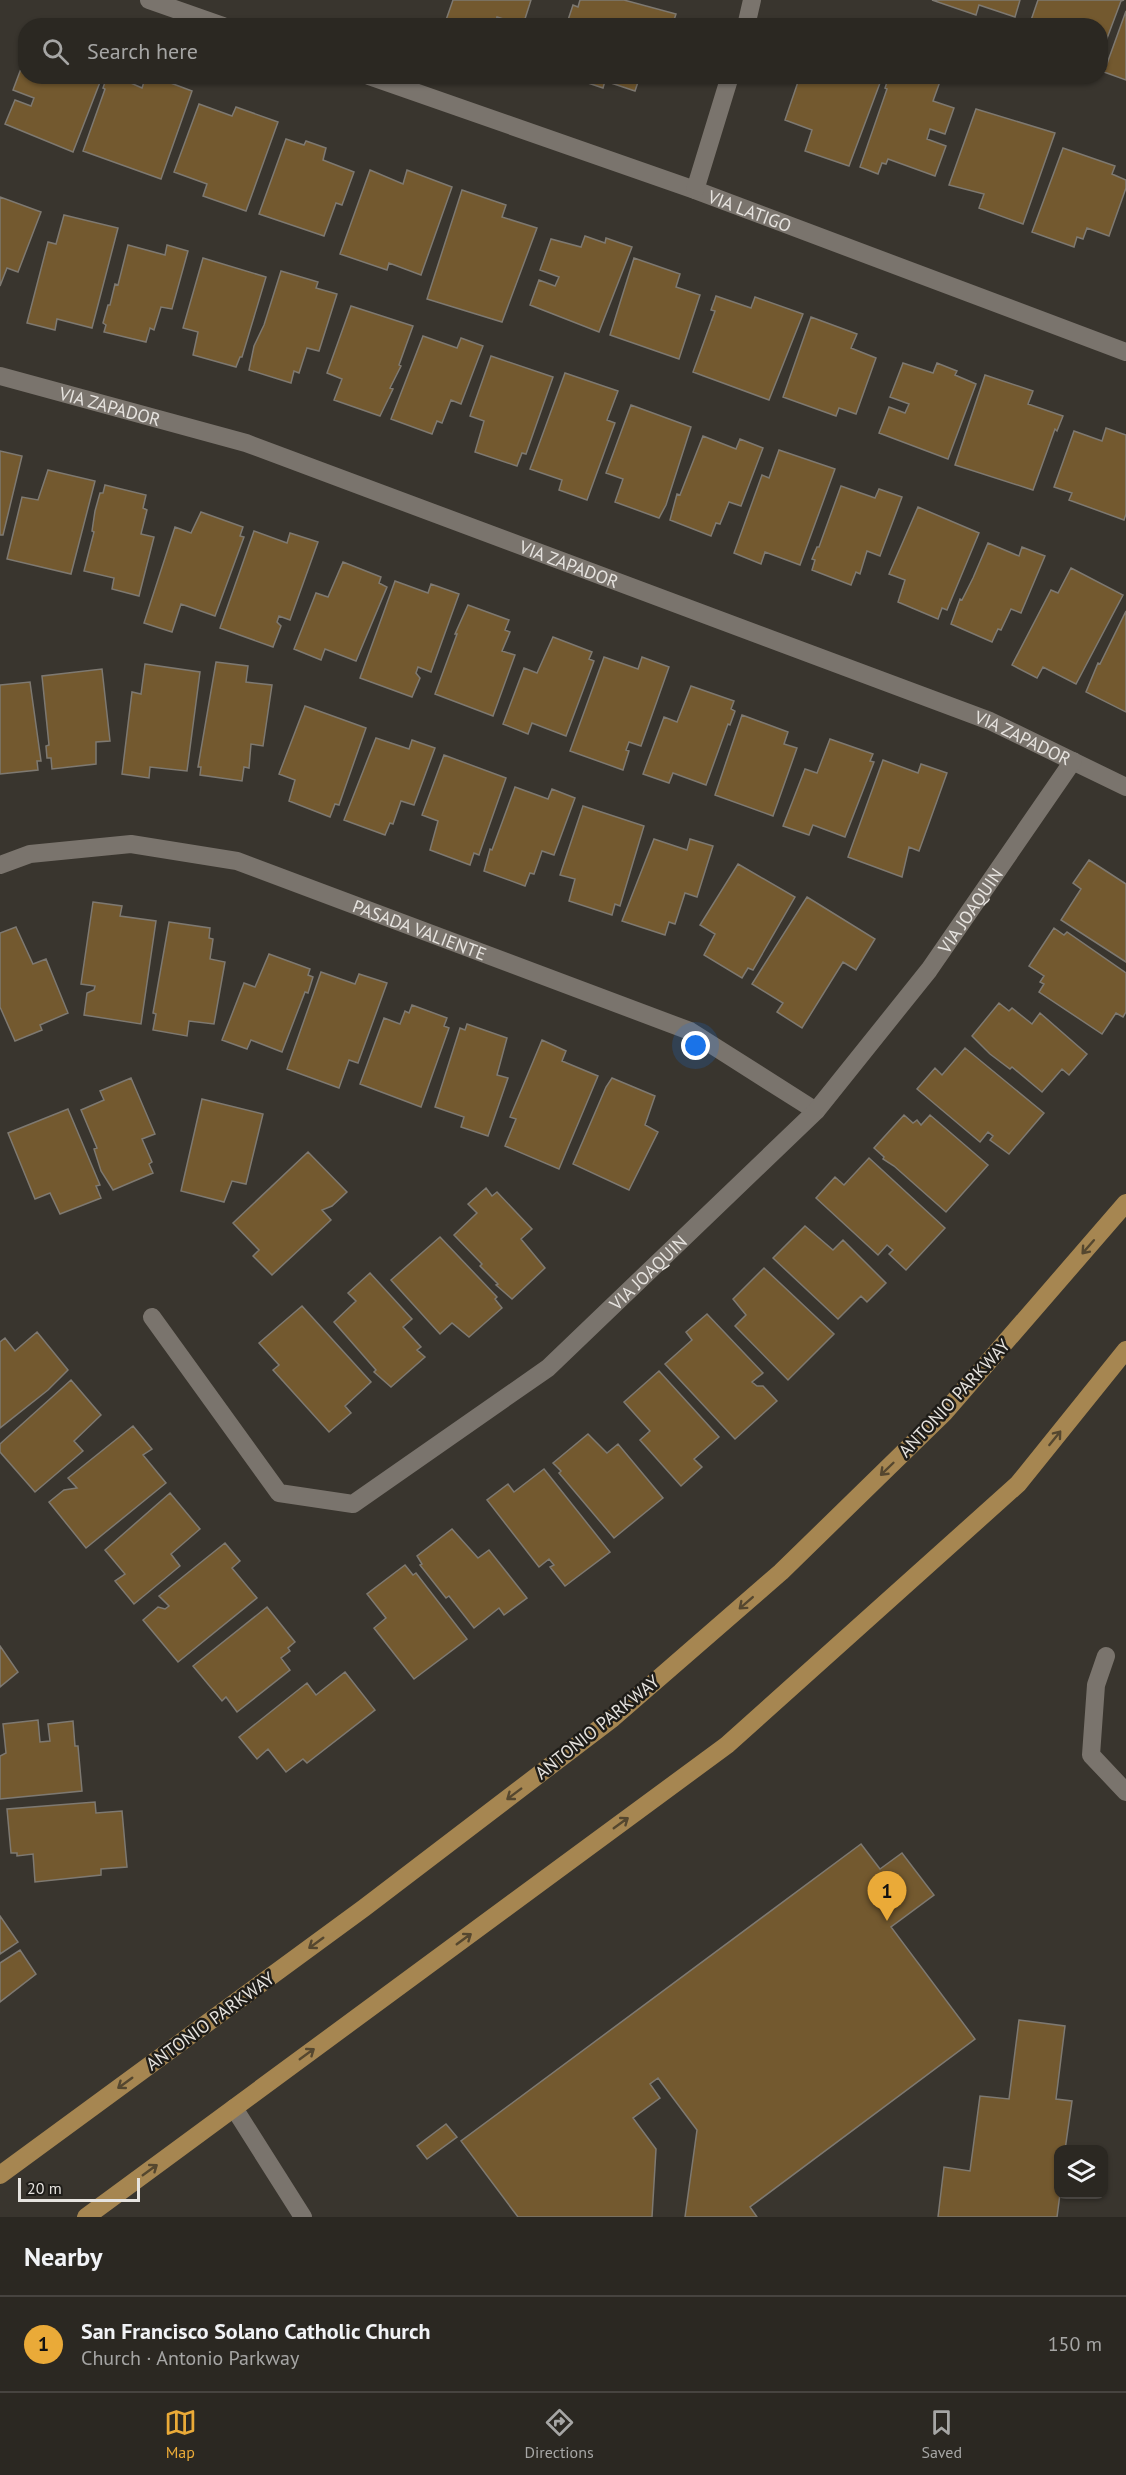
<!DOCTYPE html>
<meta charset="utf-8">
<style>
body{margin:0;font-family:"PT Sans",sans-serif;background:#33302a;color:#f1f3f6}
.controls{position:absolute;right:18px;bottom:18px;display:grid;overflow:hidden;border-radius:12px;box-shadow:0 2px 4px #0004}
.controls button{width:54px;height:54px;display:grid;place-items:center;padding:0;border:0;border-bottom:2px solid #474440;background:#2b2822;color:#f1f3f6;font:30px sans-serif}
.scale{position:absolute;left:18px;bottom:15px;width:122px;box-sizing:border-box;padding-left:6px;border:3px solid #e6e3df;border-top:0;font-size:16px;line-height:21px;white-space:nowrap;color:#e6e3df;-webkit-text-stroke:4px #1f1d19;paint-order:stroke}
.you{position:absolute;left:696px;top:1046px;width:21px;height:21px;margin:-15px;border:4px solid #fff;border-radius:50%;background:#1a73e8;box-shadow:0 0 0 9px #1a73e833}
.badge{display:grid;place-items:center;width:39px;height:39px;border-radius:50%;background:#eaaa38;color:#111;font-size:20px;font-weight:700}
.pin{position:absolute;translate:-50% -50px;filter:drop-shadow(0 2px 3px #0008)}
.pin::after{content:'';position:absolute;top:32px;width:21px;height:18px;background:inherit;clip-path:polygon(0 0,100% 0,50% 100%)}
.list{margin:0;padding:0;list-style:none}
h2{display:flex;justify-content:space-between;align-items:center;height:78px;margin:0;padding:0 24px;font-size:26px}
h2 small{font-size:20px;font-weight:400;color:#a6a6a5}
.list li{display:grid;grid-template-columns:39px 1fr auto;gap:18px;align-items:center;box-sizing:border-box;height:96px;padding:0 24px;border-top:2px solid #474440}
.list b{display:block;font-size:22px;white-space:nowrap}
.list p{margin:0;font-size:20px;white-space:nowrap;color:#a6a6a5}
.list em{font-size:20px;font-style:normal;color:#a6a6a5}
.icon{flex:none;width:33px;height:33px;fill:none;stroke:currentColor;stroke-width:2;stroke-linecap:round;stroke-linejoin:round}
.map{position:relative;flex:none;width:1126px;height:2217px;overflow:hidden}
.search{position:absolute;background:#2b2822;box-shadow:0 2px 4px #0004;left:18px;right:18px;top:18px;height:66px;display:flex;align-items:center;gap:15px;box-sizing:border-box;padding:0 21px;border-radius:24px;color:#a6a6a5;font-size:22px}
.sheet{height:174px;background:#2b2822}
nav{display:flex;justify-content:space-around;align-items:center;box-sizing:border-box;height:84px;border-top:2px solid #474440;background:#2b2822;font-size:16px;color:#a6a6a5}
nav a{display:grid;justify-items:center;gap:3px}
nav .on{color:#eaaa38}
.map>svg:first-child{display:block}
.building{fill:#73592f;stroke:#7e7971;stroke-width:1.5}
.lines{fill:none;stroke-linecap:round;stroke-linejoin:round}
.minor{stroke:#7a746d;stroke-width:18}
.major{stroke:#a68651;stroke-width:18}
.oneway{stroke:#55472f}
.labels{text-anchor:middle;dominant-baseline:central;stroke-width:5;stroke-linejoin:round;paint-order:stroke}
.street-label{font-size:18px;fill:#e6e3df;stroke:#1f1d19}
</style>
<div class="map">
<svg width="1126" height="2217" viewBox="0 0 1126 2217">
<rect width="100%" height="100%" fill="#39352e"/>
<path class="building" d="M 453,0 L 531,0 L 523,25 L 497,17 L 494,26 L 462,26 L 446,20 Z
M 580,0 L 624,0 L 676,14 L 672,26 L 566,26 L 573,5 L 578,7 Z
M 932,0 L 1020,0 L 1015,17 L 979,5 L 976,15 Z
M 1038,0 L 1124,0 L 1121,1 L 1100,57 L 1100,26 L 1029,26 Z
M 1126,11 L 1126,80 L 1104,72 Z
M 25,58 L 26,76 L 102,77 L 73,152 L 5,124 L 15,100 L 31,106 L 34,98 L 13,90 Z
M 107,76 L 115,76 L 142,88 L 146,76 L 152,76 L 192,91 L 161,179 L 83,151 L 105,89 L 103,88 Z
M 577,76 L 640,76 L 635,91 L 605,81 L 603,88 L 576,79 Z
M 800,76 L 862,76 L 880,83 L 849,166 L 805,151 L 812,130 L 785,120 Z
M 889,76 L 942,76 L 933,101 L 954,108 L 945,134 L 930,129 L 927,139 L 946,146 L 935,176 L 888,159 L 886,164 L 882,163 L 878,174 L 860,167 L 887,89 L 885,88 Z
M 199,104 L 232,116 L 236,107 L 278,122 L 246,211 L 203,196 L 207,184 L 174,172 Z
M 976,109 L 1055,133 L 1023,224 L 979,208 L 984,194 L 949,185 Z
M 286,139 L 304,145 L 306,141 L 326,148 L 323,160 L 354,172 L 342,205 L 336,203 L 324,236 L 259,214 Z
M 1063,148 L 1115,166 L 1112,174 L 1126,180 L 1126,188 L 1109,236 L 1087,228 L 1083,239 L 1077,237 L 1074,247 L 1032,232 Z
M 370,170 L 403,184 L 407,170 L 452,187 L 421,275 L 389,263 L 387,270 L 340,254 Z
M 462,190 L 506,205 L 502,217 L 537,228 L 502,322 L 427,299 Z
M 0,197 L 41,212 L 18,272 L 7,268 L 0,286 Z
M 64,215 L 118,228 L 92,328 L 57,319 L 55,330 L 27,323 L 48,242 L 56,244 Z
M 585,236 L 605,243 L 606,238 L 632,247 L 599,332 L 530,305 L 539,280 L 555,286 L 559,277 L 540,270 L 551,239 L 581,247 Z
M 128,245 L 165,255 L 167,245 L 188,251 L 172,309 L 161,307 L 154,330 L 150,328 L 146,342 L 104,332 L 106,325 L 103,323 L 108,305 L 110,305 L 115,284 L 118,285 Z
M 203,258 L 266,277 L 242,357 L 240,357 L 236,367 L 193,355 L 198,332 L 183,328 Z
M 634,258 L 680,274 L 676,287 L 700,295 L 679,359 L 610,335 Z
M 281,271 L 318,282 L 316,288 L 337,294 L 319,351 L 307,348 L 299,373 L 294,371 L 291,383 L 249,370 L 254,346 L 264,325 Z
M 716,296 L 751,308 L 755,297 L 803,314 L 769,400 L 693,372 L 715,311 L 711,310 Z
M 351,306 L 413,326 L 399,365 L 401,366 L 390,388 L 393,389 L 380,416 L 334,400 L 342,379 L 327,373 Z
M 811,317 L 857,334 L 851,348 L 876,358 L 856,414 L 839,408 L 836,416 L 783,397 Z
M 423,336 L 457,348 L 461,338 L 483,346 L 461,404 L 451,400 L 442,423 L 437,421 L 432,434 L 391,419 Z
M 491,356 L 553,377 L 526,454 L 522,453 L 517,466 L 475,452 L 484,421 L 470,416 Z
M 903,363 L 933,373 L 937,363 L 957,371 L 955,375 L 976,384 L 948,459 L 879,433 L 889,407 L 905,413 L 909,404 L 890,397 Z
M 565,373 L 618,391 L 607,420 L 615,423 L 587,500 L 559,490 L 562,480 L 530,469 Z
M 985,375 L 1033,391 L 1028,404 L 1063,416 L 1057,431 L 1055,429 L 1033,490 L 955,465 Z
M 631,405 L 691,427 L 666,505 L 659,518 L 615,502 L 623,479 L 606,473 Z
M 1106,428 L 1126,435 L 1126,514 L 1124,520 L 1069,500 L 1072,493 L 1054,487 L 1074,431 L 1102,441 Z
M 703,436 L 736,449 L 740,439 L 763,448 L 741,506 L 729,502 L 720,524 L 716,523 L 711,536 L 670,520 L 677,494 L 680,495 Z
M 779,450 L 835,469 L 800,565 L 765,552 L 761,564 L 734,553 L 762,475 L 769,478 Z
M 0,451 L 22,456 L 3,535 L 0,535 Z
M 48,470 L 95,481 L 71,574 L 7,559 L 22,497 L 38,500 Z
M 105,485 L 146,495 L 143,508 L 147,510 L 141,534 L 154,537 L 139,596 L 112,589 L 114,578 L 84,571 L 94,532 L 92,531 L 95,511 L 100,493 L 103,493 Z
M 841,486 L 875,498 L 879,489 L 902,497 L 880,556 L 867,551 L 860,574 L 856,572 L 851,585 L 812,570 L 815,560 L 812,559 L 817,547 L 819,547 Z
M 918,507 L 979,533 L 947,610 L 942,608 L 938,619 L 898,602 L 905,580 L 889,574 Z
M 201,512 L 243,527 L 240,536 L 244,537 L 215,616 L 181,604 L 172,632 L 144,623 L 175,527 L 191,533 Z
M 254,531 L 287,543 L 290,533 L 318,542 L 290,620 L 279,616 L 277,622 L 281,626 L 273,647 L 220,628 Z
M 988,543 L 1019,556 L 1022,547 L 1045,556 L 1021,613 L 1011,609 L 1001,630 L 998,629 L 992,642 L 951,624 L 960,599 L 962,600 L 973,578 Z
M 343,562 L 381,577 L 379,583 L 387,587 L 356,661 L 325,649 L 321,660 L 294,649 L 316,593 L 328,597 Z
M 1071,568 L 1123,595 L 1076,684 L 1043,667 L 1037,678 L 1012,665 L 1051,590 L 1058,593 Z
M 395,581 L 428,593 L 431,584 L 459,594 L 431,672 L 418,667 L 416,673 L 420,678 L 412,697 L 360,678 Z
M 468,605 L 509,620 L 505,630 L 510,632 L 502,651 L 515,655 L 493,716 L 435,694 L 457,634 L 455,634 Z
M 1126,611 L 1126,712 L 1086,692 L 1098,663 L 1100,664 Z
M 553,637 L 592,652 L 589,659 L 594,661 L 566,736 L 532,723 L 528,734 L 503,724 L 524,668 L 537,673 Z
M 604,657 L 638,669 L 642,657 L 669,667 L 641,746 L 629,742 L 626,750 L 629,751 L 623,770 L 570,751 Z
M 216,662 L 248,666 L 246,682 L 272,685 L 263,746 L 251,744 L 249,768 L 244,767 L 242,781 L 200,775 L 201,767 L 198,767 Z
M 145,664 L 200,672 L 187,771 L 150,767 L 149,778 L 122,774 L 132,692 L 141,694 Z
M 102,669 L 110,741 L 96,742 L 96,764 L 52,769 L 51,758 L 47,758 L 46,746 L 49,745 L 42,676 Z
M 30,682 L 41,761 L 37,761 L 38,770 L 0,774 L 0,685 Z
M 691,686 L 734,701 L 731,709 L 735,711 L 730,725 L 728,724 L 706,785 L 673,773 L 669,783 L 643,774 L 664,717 L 677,722 Z
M 305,706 L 366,728 L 339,805 L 335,804 L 330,817 L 289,801 L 295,780 L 279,774 Z
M 742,715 L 788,732 L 784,744 L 797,748 L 773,816 L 715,795 Z
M 376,738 L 409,749 L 412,740 L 435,748 L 414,805 L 401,801 L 393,824 L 390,823 L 385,835 L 344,820 Z
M 830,739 L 873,754 L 870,761 L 874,762 L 845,837 L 813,825 L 809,835 L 783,826 L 805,769 L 817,773 Z
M 444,755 L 506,778 L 479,855 L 474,853 L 470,865 L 430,850 L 438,821 L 422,815 Z
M 883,760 L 918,773 L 921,764 L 947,773 L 919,851 L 909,847 L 902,877 L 848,857 Z
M 515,787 L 548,799 L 552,789 L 575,798 L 554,855 L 542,851 L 534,874 L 530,873 L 525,886 L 484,871 L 490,849 L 492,850 Z
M 583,806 L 644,826 L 620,906 L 615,904 L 612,915 L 569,901 L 575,879 L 560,875 Z
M 654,839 L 687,850 L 690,839 L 713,846 L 697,897 L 685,893 L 675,924 L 669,922 L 665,935 L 622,921 Z
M 1089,860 L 1126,884 L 1126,962 L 1061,920 L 1081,889 L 1073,883 Z
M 738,864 L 795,897 L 753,970 L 748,968 L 742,978 L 704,955 L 715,934 L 700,925 Z
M 807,897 L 875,939 L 856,970 L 843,962 L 802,1028 L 777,1012 L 783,1003 L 752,984 Z
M 93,902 L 122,906 L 120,916 L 156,921 L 141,1024 L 84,1015 L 87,993 L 94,990 L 95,986 L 81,984 Z
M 169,922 L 210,928 L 209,938 L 213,939 L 210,959 L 225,962 L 214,1024 L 189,1021 L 187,1036 L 153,1030 L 156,1014 L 153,1013 Z
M 16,927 L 33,964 L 46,959 L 68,1013 L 40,1025 L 42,1030 L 15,1041 L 0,1007 L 0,933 Z
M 1054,928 L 1064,935 L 1067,932 L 1126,973 L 1126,1012 L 1123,1017 L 1116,1013 L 1102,1034 L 1039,992 L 1044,984 L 1040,982 L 1044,976 L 1029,966 Z
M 269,954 L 310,969 L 308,975 L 313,977 L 308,993 L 305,992 L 282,1052 L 251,1040 L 247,1049 L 222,1040 L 244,983 L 255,987 Z
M 321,972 L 355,984 L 359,974 L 387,983 L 358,1063 L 349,1060 L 339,1088 L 287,1069 Z
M 999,1003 L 1009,1011 L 1012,1008 L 1032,1024 L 1040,1013 L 1087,1054 L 1069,1075 L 1062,1069 L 1042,1092 L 1012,1067 L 1010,1069 L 990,1054 L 972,1036 Z
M 412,1005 L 447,1018 L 444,1026 L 449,1028 L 421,1107 L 360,1084 L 384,1018 L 400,1024 L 405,1011 L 409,1013 Z
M 467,1024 L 507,1038 L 497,1075 L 508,1078 L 488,1136 L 461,1127 L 464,1117 L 435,1107 L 460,1028 L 465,1030 Z
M 542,1040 L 566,1051 L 562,1061 L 598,1076 L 559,1169 L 505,1146 L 516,1119 L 510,1117 Z
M 965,1048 L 1044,1113 L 1009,1154 L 990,1140 L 993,1136 L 988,1132 L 980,1142 L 917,1089 L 935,1068 L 942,1075 Z
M 131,1078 L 155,1134 L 142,1139 L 152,1162 L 149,1164 L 153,1173 L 113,1190 L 101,1171 L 94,1149 L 97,1148 L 81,1110 L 104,1100 L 100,1091 Z
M 612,1078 L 655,1096 L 645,1125 L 658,1132 L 629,1190 L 573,1164 L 606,1087 Z
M 202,1099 L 263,1114 L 246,1184 L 232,1181 L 224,1202 L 181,1191 Z
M 68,1109 L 100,1185 L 96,1186 L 101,1198 L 60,1214 L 50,1193 L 35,1199 L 8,1133 Z
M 904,1115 L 913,1123 L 917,1120 L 921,1125 L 930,1115 L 988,1165 L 946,1212 L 894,1166 L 883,1159 L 884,1157 L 874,1148 Z
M 308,1152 L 347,1192 L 332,1206 L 322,1210 L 331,1220 L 272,1275 L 253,1256 L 259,1250 L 233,1223 Z
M 869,1158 L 945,1228 L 906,1270 L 889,1254 L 893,1250 L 887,1245 L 878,1255 L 816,1198 L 835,1177 L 844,1185 Z
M 486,1188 L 492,1196 L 497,1192 L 532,1229 L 521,1239 L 545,1268 L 512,1299 L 496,1285 L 498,1284 L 480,1266 L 482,1264 L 454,1235 L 477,1213 L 468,1204 Z
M 805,1226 L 833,1250 L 843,1240 L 886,1283 L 867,1302 L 861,1296 L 838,1319 L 773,1258 Z
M 440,1237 L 497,1297 L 495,1299 L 502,1308 L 469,1337 L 452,1323 L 440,1334 L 391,1280 Z
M 764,1268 L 834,1334 L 788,1380 L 735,1326 L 746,1315 L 733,1299 Z
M 370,1273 L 412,1319 L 403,1327 L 421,1347 L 417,1350 L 425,1357 L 391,1387 L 374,1372 L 376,1370 L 334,1322 L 356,1301 L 348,1293 Z
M 302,1306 L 371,1382 L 345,1406 L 351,1413 L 329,1432 L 273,1370 L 279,1365 L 259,1343 Z
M 707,1314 L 763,1373 L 752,1382 L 757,1386 L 763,1386 L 777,1401 L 735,1439 L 665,1364 L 692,1340 L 686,1332 Z
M 37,1332 L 68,1370 L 48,1390 L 0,1428 L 0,1342 L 5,1338 L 15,1351 Z
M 659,1371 L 719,1437 L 694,1459 L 702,1467 L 681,1486 L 640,1440 L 650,1431 L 624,1402 Z
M 71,1380 L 101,1415 L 74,1441 L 83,1451 L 35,1492 L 0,1452 L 0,1444 Z
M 133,1426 L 152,1449 L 143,1455 L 166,1483 L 86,1548 L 49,1502 L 64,1490 L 77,1488 L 68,1478 Z
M 588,1434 L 607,1453 L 618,1444 L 663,1498 L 614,1538 L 559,1473 L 561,1471 L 553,1463 Z
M 544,1469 L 610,1552 L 565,1586 L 550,1567 L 554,1565 L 549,1559 L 539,1567 L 487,1500 L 508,1484 L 514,1492 Z
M 170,1493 L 200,1529 L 171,1554 L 180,1566 L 134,1604 L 115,1581 L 125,1574 L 105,1550 Z
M 452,1529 L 478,1558 L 489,1550 L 527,1598 L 504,1615 L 499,1608 L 474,1628 L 449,1596 L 446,1598 L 420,1565 L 422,1564 L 417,1556 Z
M 225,1543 L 240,1561 L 232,1568 L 257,1598 L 178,1662 L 143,1620 L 158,1607 L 165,1609 L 169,1606 L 159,1596 Z
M 405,1565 L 413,1575 L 416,1573 L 467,1639 L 414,1679 L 374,1628 L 386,1618 L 367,1594 Z
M 267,1607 L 295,1642 L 288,1648 L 290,1651 L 281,1658 L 290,1670 L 237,1712 L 226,1697 L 222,1701 L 193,1666 Z
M 0,1646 L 18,1672 L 0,1687 Z
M 345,1672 L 375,1710 L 307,1763 L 303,1759 L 286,1772 L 268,1749 L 257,1759 L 239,1737 L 307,1683 L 316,1695 Z
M 38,1720 L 40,1742 L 50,1741 L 48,1724 L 73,1721 L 75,1746 L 78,1746 L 82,1791 L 0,1799 L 0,1756 L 6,1753 L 3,1724 Z
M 95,1802 L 96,1813 L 122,1811 L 127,1867 L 101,1869 L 101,1875 L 35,1882 L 33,1854 L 17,1856 L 17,1853 L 11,1853 L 7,1809 Z
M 861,1844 L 880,1869 L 902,1853 L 934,1895 L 891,1927 L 975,2039 L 750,2207 L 757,2217 L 685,2217 L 697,2130 L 658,2078 L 650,2084 L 660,2098 L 633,2118 L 656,2149 L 652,2217 L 518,2217 L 461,2141 Z
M 0,1916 L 18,1942 L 0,1954 Z
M 20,1950 L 36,1974 L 0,2002 L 0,1963 Z
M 1019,2020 L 1065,2026 L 1056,2099 L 1072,2101 L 1065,2150 L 1058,2150 L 1060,2194 L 1057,2217 L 938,2217 L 944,2167 L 970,2171 L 980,2096 L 1009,2099 Z
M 446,2124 L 457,2137 L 427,2159 L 417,2146 Z"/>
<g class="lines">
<g class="minor">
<path d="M 149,0 L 223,26"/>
<path d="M 746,26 L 752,0"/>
<path id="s1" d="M 369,76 L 695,190 L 1126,352"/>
<path d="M 695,190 L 730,76"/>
<path id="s2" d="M 0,376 L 246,443 L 990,721 L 1126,787"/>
<path id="s3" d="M 0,865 L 30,854 L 131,844 L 237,861 L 690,1031 L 816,1111"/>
<path id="s4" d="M 152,1317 L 279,1493 L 353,1504 L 548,1368 L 816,1111 L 929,970 L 1073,761"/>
<path d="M 1106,1656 L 1096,1685 L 1091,1755 L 1126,1792"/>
<path d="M 234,2108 L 303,2217"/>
</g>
<path class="major" d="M 0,2175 L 364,1908 L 613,1718 L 781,1572 L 944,1413 L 1126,1203
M 86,2217 L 727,1745 L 1018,1484 L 1126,1350"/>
</g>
<defs><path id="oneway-shaft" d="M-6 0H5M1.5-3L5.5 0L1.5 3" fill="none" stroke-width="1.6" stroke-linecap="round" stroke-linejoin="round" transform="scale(1.5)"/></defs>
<g class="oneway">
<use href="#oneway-shaft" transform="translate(1088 1247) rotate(131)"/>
<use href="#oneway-shaft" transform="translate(1055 1438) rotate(-51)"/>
<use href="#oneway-shaft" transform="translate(887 1469) rotate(136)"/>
<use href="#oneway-shaft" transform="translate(746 1603) rotate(139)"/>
<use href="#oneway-shaft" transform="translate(514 1794) rotate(143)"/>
<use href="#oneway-shaft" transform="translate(621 1823) rotate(-36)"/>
<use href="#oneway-shaft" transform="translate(464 1939) rotate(-36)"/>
<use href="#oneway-shaft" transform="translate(316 1943) rotate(144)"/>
<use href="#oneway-shaft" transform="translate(307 2054) rotate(-36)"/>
<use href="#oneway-shaft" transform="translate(125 2083) rotate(144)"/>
<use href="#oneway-shaft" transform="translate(150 2170) rotate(-36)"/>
</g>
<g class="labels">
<g class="street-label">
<text stroke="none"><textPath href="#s1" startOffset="404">VIA LATIGO</textPath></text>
<text stroke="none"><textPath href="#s2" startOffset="114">VIA ZAPADOR</textPath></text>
<text stroke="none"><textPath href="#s2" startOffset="600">VIA ZAPADOR</textPath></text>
<text stroke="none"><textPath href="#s2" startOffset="1086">VIA ZAPADOR</textPath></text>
<text stroke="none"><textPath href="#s4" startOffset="1154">VIA JOAQUIN</textPath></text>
<text stroke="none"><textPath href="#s3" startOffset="436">PASADA VALIENTE</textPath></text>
<text stroke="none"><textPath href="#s4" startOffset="668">VIA JOAQUIN</textPath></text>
<text transform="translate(954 1398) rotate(-47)">ANTONIO PARKWAY</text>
<text transform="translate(597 1727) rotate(-39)">ANTONIO PARKWAY</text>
<text transform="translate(210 2021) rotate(-36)">ANTONIO PARKWAY</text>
</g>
</g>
</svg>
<div class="controls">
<button><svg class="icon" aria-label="layers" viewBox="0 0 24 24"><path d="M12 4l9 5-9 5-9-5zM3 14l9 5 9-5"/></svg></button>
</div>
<div class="scale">20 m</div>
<div class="you"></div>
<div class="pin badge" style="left:887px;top:1921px">1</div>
<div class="search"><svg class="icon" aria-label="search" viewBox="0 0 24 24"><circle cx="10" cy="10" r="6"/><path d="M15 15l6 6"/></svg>Search here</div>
</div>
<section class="sheet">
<h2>Nearby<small></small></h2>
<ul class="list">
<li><span class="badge">1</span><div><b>San Francisco Solano Catholic Church</b><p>Church · Antonio Parkway</p></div><em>150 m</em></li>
</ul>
</section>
<nav>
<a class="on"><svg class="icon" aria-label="map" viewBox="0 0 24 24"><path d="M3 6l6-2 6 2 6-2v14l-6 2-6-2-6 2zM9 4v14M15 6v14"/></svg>Map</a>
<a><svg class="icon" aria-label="directions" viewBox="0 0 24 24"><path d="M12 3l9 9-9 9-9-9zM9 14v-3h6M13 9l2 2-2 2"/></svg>Directions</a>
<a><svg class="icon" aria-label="saved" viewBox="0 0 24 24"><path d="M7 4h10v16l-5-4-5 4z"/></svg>Saved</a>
</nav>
